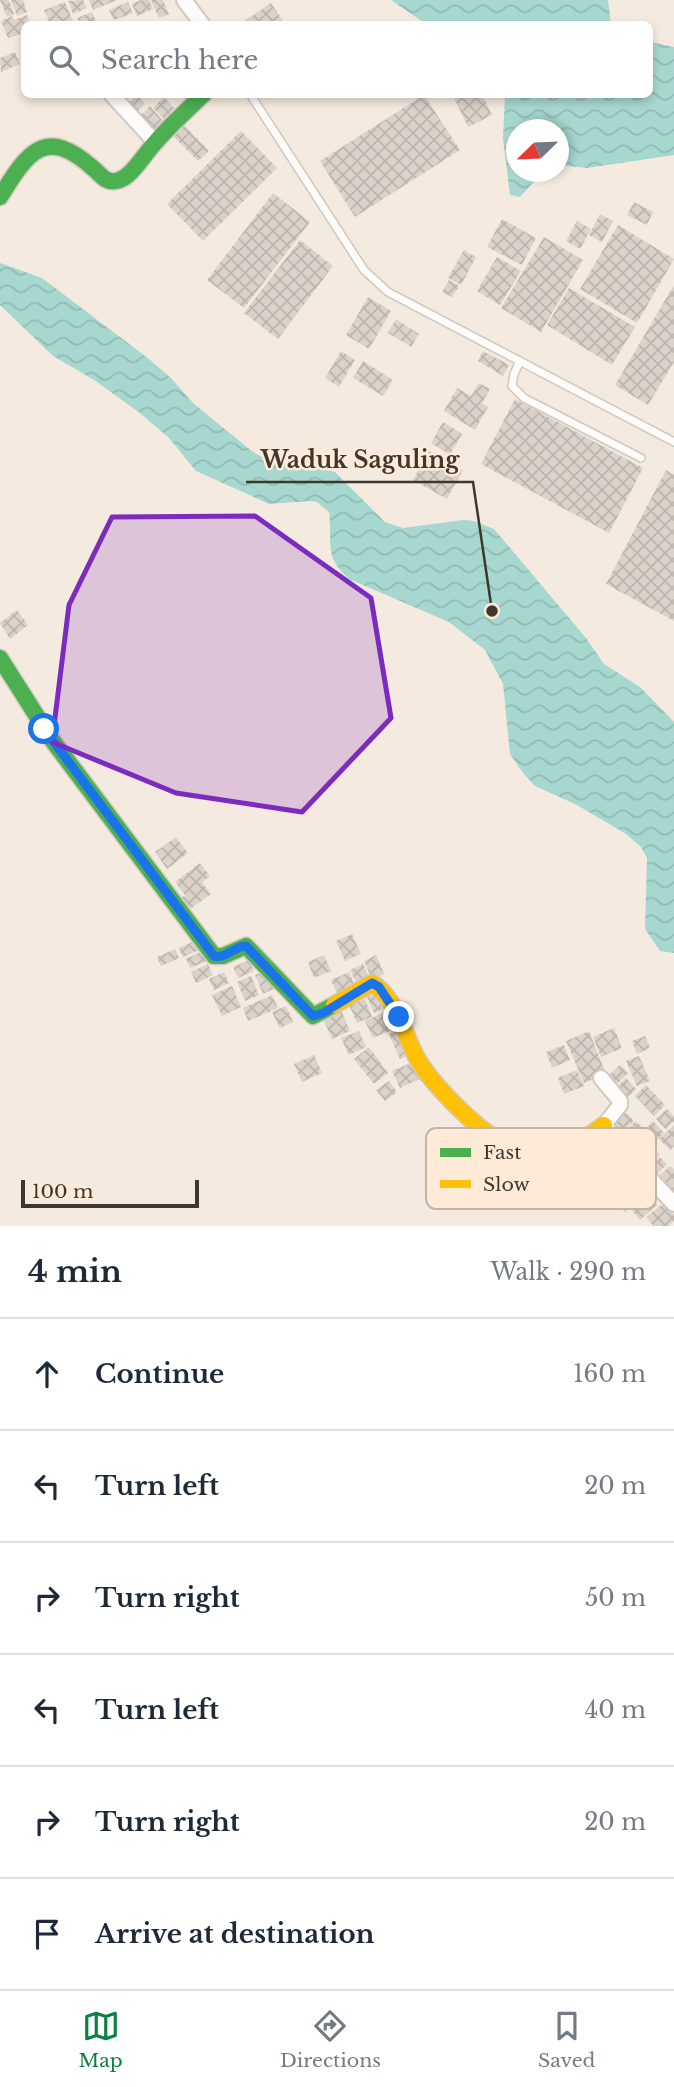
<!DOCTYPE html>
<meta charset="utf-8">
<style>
body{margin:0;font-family:"Libre Baskerville",serif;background:#f6f6f7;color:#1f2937}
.compass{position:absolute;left:506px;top:119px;width:63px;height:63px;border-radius:50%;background:#fff;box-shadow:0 4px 10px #0003;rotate:247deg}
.scale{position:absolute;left:21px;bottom:18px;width:178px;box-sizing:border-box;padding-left:7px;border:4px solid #3e372f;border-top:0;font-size:19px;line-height:24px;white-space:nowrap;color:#3e372f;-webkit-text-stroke:5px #feead6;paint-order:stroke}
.stop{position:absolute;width:21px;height:21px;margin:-16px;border:5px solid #1a73e8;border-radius:50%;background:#fff}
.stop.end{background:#1a73e8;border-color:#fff;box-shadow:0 2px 7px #0008}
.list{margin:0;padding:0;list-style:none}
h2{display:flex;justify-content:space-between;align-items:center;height:91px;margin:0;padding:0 28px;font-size:30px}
h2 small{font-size:23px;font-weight:400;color:#747a83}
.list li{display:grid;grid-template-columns:46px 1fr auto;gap:21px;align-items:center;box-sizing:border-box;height:112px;padding:0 28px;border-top:2px solid #e0e1e3}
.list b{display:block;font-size:26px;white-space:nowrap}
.list em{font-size:23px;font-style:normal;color:#747a83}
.icon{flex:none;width:38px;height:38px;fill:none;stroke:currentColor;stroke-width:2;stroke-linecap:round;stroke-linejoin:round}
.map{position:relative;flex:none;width:674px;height:1226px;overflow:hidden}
.search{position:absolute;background:#fff;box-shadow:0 4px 10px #0003;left:21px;right:21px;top:21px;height:77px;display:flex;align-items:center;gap:18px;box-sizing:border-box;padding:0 24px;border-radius:10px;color:#747a83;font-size:26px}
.sheet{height:763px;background:#fff}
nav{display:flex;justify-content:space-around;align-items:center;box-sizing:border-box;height:98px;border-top:2px solid #e0e1e3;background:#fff;font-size:19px;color:#747a83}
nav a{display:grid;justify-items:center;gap:4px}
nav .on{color:#0b8043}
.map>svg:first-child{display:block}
.water{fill:url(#water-waves)}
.building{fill:url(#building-cross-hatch)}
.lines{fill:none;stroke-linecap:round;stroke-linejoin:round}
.lane-casing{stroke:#d1c8bf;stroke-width:10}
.street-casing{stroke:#d1c8bf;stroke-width:18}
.fast-casing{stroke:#d1c8bf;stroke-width:19}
.slow-casing{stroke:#d1c8bf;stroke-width:19}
.lane{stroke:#fefcfa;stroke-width:7}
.street{stroke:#fefcfa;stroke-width:14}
.fast{stroke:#4caf50;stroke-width:16}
.slow{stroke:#ffc107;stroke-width:16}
.route{stroke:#1a73e8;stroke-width:9}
.marked{fill:#7b2cbf;fill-opacity:0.2;stroke:#7b2cbf;stroke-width:5;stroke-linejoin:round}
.key{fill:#feead6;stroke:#c4b4a4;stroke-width:2}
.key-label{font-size:19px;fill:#3e372f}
.leader{fill:none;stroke:#3e372f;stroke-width:2.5}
.callout-dot{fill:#3e372f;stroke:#feead6;stroke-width:2.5}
.callout-label{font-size:23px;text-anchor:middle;font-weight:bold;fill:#3e372f;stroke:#feead6;stroke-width:5;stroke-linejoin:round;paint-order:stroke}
</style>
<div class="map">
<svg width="674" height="1226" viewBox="0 0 674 1226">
<defs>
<pattern id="water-waves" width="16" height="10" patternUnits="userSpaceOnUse" patternTransform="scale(1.75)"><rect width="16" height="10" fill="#a7d8d0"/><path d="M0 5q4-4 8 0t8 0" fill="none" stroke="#91bab3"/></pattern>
<pattern id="building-cross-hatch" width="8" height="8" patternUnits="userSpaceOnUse" patternTransform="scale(1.75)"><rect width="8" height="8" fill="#dbd2ca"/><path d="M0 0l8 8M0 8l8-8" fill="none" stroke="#bdb5ae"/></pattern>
</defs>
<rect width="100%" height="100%" fill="#f5eadf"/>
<path class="water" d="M 391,0 L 608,0 L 611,24 L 426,24 Z
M 650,42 L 674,47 L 674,155 L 587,168 L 559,165 L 558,130 L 516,130 L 516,172 L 543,172 L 520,197 L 510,195 L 503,138 L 505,95 L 650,94 Z
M 0,263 L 42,278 L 149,359 L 170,377 L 194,404 L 253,452 L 279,466 L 318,467 L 335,472 L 385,522 L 403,528 L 463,520 L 474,521 L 494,529 L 586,638 L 604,664 L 640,687 L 674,722 L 674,953 L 660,951 L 645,929 L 647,858 L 641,847 L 626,834 L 577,805 L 535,786 L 523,773 L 510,754 L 503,684 L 485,650 L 449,622 L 349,579 C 323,556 333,544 329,512 L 317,502 L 310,501 L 269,504 L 196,471 L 169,438 L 140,413 L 94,380 L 53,356 L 0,305 Z"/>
<path class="building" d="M 0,0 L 9,0 L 14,14 L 7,17 Z
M 11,0 L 23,0 L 27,12 L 17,16 Z
M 83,0 L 87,8 L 73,14 L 68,1 Z
M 89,0 L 117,0 L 93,10 Z
M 141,0 L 149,0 L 153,9 L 137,16 L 132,4 Z
M 151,0 L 163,0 L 169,14 L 159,18 Z
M 65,2 L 73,21 L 64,24 L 50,24 L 44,10 Z
M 128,2 L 133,13 L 114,20 L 109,10 Z
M 271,3 L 285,24 L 240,24 Z
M 92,12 L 97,24 L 80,24 L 77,18 Z
M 27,15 L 31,24 L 24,24 L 24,33 L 8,38 L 1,21 L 12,16 L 14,20 Z
M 15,52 L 20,64 L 1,72 L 0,58 Z
M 452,94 L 482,94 L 492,115 L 468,127 Z
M 137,95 L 145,104 L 135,114 L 126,105 Z
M 424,95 L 460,150 L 355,217 L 320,161 Z
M 164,97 L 175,109 L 164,119 L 153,108 Z
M 150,106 L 164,122 L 152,134 L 137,119 Z
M 181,122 L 209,151 L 198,161 L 170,133 Z
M 241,131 L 277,168 L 203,241 L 167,204 Z
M 273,193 L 310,222 L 244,308 L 207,280 Z
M 634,202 L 653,212 L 647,225 L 627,215 Z
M 600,214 L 613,221 L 602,242 L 589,235 Z
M 502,219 L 536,238 L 522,265 L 487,247 Z
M 577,221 L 591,229 L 580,249 L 566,241 Z
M 618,225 L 674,259 L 637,323 L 580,289 Z
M 544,237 L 583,260 L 541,332 L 501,308 Z
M 300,240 L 333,266 L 278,339 L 244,313 Z
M 464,250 L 476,257 L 461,285 L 448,278 Z
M 497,257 L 521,271 L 500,305 L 477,291 Z
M 449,280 L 459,286 L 452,297 L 442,292 Z
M 674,285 L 674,362 L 648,405 L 615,385 Z
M 569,288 L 635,327 L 612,365 L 547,325 Z
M 368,297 L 391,311 L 369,349 L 346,335 Z
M 396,319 L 419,334 L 411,347 L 388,333 Z
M 341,351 L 355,360 L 339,387 L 325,378 Z
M 483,351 L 509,365 L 503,376 L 478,361 Z
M 363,361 L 393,380 L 383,396 L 353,378 Z
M 479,383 L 490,389 L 482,403 L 488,407 L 475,430 L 444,411 L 457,388 L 471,396 Z
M 515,399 L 643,468 L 609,533 L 481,464 Z
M 443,422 L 462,434 L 450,455 L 431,443 Z
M 429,451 L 463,470 L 447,499 L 413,480 Z
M 666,470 L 674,475 L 674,621 L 606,584 Z
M 17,610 L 28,625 L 10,639 L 0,623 Z
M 176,837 L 188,853 L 167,869 L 155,852 Z
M 200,863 L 210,876 L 202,882 L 211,894 L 189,910 L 181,898 L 185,895 L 175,882 Z
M 352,934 L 361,954 L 345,961 L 336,941 Z
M 195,941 L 199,950 L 183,957 L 179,948 Z
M 175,949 L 179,958 L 161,966 L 157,957 Z
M 202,951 L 207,961 L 190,968 L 186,959 Z
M 324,955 L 331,971 L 314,978 L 308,962 Z
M 376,955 L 384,974 L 372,979 L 364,961 Z
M 249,960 L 254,971 L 238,978 L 233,967 Z
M 208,964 L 213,975 L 196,983 L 191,972 Z
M 363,964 L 370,980 L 358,986 L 350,970 Z
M 268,970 L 276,988 L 263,994 L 255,975 Z
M 224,972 L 229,983 L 214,990 L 209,979 Z
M 349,972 L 356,988 L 338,996 L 331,980 Z
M 251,976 L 259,995 L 245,1001 L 237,982 Z
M 232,986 L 241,1007 L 222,1016 L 212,995 Z
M 378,989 L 386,1007 L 374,1013 L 366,994 Z
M 272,995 L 278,1008 L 248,1021 L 243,1008 Z
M 365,999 L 372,1017 L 357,1023 L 349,1005 Z
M 286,1006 L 293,1022 L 280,1028 L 272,1012 Z
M 340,1008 L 350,1031 L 332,1039 L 322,1016 Z
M 389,1010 L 397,1028 L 373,1038 L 365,1021 Z
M 614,1028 L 622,1048 L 601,1057 L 593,1037 Z
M 399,1030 L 409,1055 L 400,1059 L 389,1034 Z
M 359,1031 L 366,1047 L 349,1055 L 341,1038 Z
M 589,1031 L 606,1074 L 584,1083 L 566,1041 Z
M 645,1036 L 650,1048 L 637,1054 L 632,1041 Z
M 564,1045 L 570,1060 L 552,1068 L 546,1052 Z
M 369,1047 L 388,1073 L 374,1084 L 354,1059 Z
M 314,1055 L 322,1073 L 302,1082 L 294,1064 Z
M 639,1056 L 650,1081 L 637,1086 L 626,1061 Z
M 413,1062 L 420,1079 L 400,1088 L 392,1071 Z
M 620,1065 L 628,1073 L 615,1086 L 607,1077 Z
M 577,1070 L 584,1086 L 564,1094 L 558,1078 Z
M 626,1078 L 636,1089 L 624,1101 L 614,1090 Z
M 389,1081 L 397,1092 L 385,1101 L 376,1090 Z
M 646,1085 L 665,1105 L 654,1116 L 635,1096 Z
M 621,1107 L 634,1121 L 620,1134 L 607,1121 Z
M 667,1109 L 674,1116 L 674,1121 L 666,1129 L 656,1119 Z
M 636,1121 L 644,1129 L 628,1144 L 620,1136 Z
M 653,1121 L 664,1133 L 656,1141 L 645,1130 Z
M 674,1125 L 674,1146 L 670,1150 L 659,1139 Z
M 650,1145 L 660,1155 L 646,1168 L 636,1158 Z
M 660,1157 L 667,1164 L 655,1176 L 648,1168 Z
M 670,1166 L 674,1169 L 674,1196 L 657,1178 Z
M 628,1190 L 638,1203 L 648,1194 L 657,1205 L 640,1220 L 630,1208 L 625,1212 L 616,1200 Z
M 664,1203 L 674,1215 L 674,1221 L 668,1226 L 653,1226 L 646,1217 Z"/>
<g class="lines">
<g class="lane-casing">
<path id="lane" d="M 250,94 L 364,270 L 388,292 L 674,442
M 520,361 L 514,374 L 512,386 L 524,398 L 641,458"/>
</g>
<g class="street-casing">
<path id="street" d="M 184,0 L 202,24
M 111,94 L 155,142
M 601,1078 L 620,1101 L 620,1105 L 604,1125 L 631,1158 L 674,1204"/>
</g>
<g class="fast-casing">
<path id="fast" d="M 0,197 C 28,152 45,125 94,169 C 101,175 106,183 116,181 C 121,180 126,177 130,173 C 139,164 146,153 154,144 C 169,126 187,110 204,94
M 0,658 L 52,740 L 214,956 L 223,956 L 246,946 L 313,1016 L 334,1005"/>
</g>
<g class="slow-casing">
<path id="slow" d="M 334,1005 L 372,983 C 396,997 405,1037 418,1060 C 436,1091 517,1174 555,1158 C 572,1151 589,1135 604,1125"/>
</g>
<use href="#lane" class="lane"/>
<use href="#street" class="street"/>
<use href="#fast" class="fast"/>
<use href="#slow" class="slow"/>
</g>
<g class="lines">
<path class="route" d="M 44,729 L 214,956 C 227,959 233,946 246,946 L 313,1016 L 323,1013 L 372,983 L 379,987 L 399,1017"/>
</g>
<path class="marked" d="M 255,516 L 371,598 L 391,718 L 302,812 L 176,793 L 52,742 L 69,605 L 112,517 Z"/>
<rect x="426" y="1128" width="230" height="81" rx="10" class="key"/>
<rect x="440" y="1148" width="31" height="9" fill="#4caf50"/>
<rect x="440" y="1180" width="31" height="8" fill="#ffc107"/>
<g class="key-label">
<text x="483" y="1159">Fast</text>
<text x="483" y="1191">Slow</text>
</g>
<path class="leader" d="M492 611L473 482H246"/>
<circle class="callout-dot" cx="492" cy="611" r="7"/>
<g class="callout-label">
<text x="360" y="468">Waduk Saguling</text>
</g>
</svg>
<svg class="compass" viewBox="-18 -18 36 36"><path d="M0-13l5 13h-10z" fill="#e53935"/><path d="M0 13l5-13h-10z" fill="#747a83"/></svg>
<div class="scale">100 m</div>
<div class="stop" style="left:44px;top:729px"></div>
<div class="stop end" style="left:399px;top:1017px"></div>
<div class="search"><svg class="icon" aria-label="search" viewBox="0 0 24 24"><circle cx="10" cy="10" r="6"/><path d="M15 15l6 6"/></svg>Search here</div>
</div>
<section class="sheet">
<h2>4 min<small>Walk · 290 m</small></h2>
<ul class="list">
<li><svg class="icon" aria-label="ahead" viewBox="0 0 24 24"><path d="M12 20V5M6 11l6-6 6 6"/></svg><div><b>Continue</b></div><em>160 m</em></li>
<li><svg class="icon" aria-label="left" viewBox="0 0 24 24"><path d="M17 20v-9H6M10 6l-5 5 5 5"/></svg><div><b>Turn left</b></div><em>20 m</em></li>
<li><svg class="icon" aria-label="right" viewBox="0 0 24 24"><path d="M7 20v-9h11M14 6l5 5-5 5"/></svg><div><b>Turn right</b></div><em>50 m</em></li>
<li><svg class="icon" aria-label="left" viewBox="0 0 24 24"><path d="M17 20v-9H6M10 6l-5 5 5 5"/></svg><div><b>Turn left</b></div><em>40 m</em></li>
<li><svg class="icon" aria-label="right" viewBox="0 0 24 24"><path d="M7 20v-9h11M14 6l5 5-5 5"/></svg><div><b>Turn right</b></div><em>20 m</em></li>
<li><svg class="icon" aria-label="arrive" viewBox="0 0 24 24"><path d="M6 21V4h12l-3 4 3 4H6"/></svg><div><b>Arrive at destination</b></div></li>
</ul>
</section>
<nav>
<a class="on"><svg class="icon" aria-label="map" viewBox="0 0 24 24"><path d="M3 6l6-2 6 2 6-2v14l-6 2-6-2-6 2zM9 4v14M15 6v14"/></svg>Map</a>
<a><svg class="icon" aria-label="directions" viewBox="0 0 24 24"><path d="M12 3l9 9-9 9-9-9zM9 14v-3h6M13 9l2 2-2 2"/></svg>Directions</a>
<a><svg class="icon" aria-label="saved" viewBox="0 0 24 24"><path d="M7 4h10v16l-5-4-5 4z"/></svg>Saved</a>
</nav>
